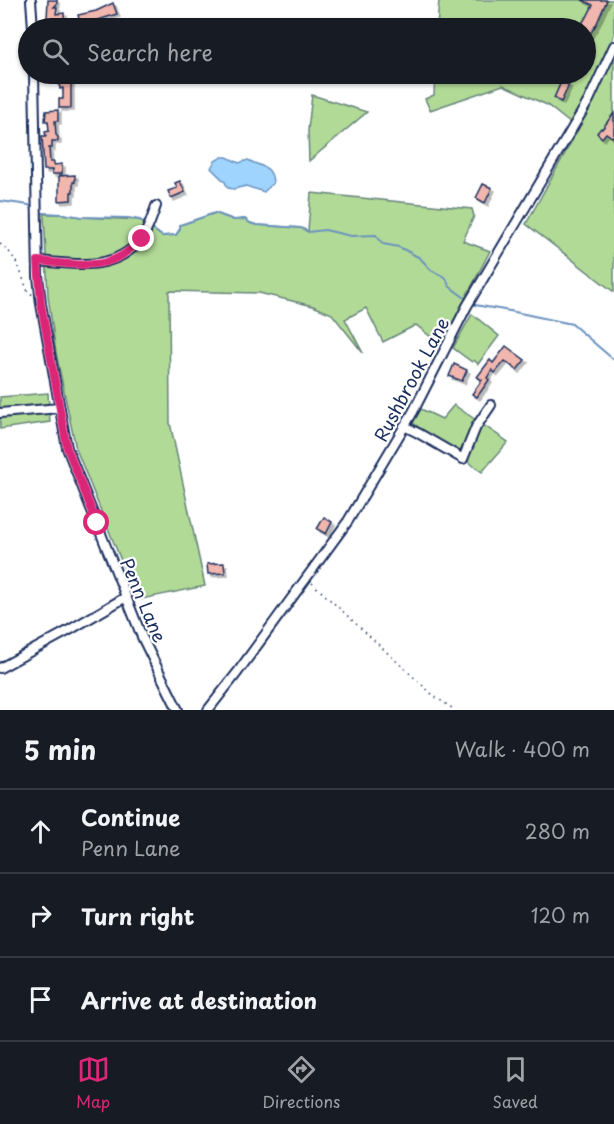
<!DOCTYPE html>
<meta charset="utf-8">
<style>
body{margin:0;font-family:"Playpen Sans",sans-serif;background:#20242c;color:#f1f3f6}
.stop{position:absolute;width:18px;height:18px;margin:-14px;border:4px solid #db2777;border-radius:50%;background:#fff}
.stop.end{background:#db2777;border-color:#fff;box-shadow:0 2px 6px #0008}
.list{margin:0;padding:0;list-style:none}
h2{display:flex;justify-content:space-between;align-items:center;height:78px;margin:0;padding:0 24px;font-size:26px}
h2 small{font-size:20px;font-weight:400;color:#9ea1a6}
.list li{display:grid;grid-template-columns:39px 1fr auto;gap:18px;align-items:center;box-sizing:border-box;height:84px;padding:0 24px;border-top:2px solid #363941}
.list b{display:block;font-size:22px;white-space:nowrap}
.list p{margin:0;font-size:20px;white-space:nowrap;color:#9ea1a6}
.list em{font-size:20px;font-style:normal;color:#9ea1a6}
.icon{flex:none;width:33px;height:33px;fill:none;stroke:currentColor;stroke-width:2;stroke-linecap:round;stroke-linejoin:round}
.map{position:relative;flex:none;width:614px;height:710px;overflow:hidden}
.search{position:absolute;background:#171b24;box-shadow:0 2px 4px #0004;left:18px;right:18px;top:18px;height:66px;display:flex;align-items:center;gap:15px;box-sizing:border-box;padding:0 21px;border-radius:33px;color:#9ea1a6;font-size:22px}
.sheet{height:330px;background:#171b24}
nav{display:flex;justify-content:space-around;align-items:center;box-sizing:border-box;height:84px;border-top:2px solid #363941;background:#171b24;font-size:16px;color:#9ea1a6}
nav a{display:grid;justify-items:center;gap:3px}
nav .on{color:#db2777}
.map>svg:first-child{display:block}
.green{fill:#b2da97;stroke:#66847a;stroke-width:1.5}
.water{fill:#9fd4fe;stroke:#6a92be;stroke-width:1.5}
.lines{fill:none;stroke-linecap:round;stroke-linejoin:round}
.stream{stroke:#6a92be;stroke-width:2}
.building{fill:#f1b6ad;stroke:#1b2f5e;stroke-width:1.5;filter:url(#shadow)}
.minor-casing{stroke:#1b2f5e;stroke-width:12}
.path{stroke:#1b2f5e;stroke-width:1.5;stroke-dasharray:1.5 4.5;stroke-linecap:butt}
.minor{stroke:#fff;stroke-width:8}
.route{stroke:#db2777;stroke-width:8}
.labels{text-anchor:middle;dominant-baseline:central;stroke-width:4.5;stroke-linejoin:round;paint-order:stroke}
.street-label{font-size:18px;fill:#1b2f5e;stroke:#fff}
</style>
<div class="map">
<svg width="614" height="710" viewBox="0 0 614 710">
<defs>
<filter id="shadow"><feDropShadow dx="3" dy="3" stdDeviation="0" flood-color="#0004"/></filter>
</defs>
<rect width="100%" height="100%" fill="#fff"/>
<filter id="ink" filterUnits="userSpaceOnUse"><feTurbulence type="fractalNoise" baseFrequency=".0167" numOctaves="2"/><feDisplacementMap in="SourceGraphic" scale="12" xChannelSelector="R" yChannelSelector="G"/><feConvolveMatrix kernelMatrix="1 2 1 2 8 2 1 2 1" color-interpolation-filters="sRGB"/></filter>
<g filter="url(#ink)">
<path class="green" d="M 439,0 L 614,0 L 614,35 L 591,91 L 571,124 L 547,105 L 503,85 L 430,110 L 425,99 L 434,95 L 435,74 L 586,74 L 586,28 L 437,28 Z
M 614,54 L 614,292 L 526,224 L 595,99 Z
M 312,95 L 367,112 L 309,161 L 308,130 Z
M 311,193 L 472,209 L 474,216 L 463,241 L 490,251 L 441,345 L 416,325 L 383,342 L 366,308 L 345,319 L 363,353 L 332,314 L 313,306 L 259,293 L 169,291 L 170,423 L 205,586 L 137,600 L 76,449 L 56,353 L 48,296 L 44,214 L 63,214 L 82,217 L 140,220 L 162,236 L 176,235 L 180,229 L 180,225 L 215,213 L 234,220 L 245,219 L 250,223 L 257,225 L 301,228 L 308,231 Z
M 472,314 L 499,336 L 478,364 L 474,360 L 472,362 L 453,348 Z
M 48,393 L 50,422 L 0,429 L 0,397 Z
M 454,405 L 508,442 L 482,472 L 413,423 L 421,409 L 442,419 Z"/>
<path class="water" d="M 222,157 L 227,157 L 239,163 L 248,160 C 262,168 272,165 273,183 L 264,192 L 246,186 L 234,189 L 228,188 L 225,182 L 211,168 L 215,161 Z"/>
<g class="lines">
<path class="stream" d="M 0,201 L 29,205 L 32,209
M 43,213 L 63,214 L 82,217 L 128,218 L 140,220 L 146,225
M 151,228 L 162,236 L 176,235 L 180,229 L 180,225 L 215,213 L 234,220 L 245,219 L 250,223 L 257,225 L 301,228 L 308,232 L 325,230 L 351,236 L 376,235 L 383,244 L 399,247 L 420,258 L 431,270 L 446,278 L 449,286 L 465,298
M 475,305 L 510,311 L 572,324 L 614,360"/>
</g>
<path class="building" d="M 48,0 L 57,0 L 57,4 L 54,7 L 57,7 L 56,14 L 64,13 L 65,26 L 69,28 L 57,28 L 56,19 L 47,18 Z
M 582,0 L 607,0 L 597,23 L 585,42 L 585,28 L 579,28 L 586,17 L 587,17 L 593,5 Z
M 113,3 L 117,14 L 98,20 L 80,23 L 78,15 L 96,11 Z
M 71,74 L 71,108 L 59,108 L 59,99 L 63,99 L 63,88 L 60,89 L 58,75 Z
M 561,82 L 569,85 L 561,102 L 554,98 Z
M 58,110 L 58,121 L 55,121 L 56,135 L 58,137 L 58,141 L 52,141 L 52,148 L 49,148 L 50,162 L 54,162 L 54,165 L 62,164 L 62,174 L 52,174 L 52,170 L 44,170 L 42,136 L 46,136 L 45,132 L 49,131 L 48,121 L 45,121 L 46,111 Z
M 614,113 L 614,135 L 612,137 L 606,133 L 602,138 L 597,133 L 601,128 L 602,129 Z
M 75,175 L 75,182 L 73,182 L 73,192 L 71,192 L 71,200 L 59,201 L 59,176 Z
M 180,181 L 185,192 L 171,198 L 168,191 L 177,188 L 175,183 Z
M 483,184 L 492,188 L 485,203 L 476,198 Z
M 506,346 L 525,360 L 517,370 L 505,361 L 495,373 L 492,370 L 487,378 L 489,380 L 477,397 L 472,394 L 482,380 L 477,377 L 490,360 L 493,363 Z
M 454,364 L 467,370 L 462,381 L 449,376 Z
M 324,517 L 332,522 L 326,534 L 317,529 Z
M 224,563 L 225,573 L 208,574 L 207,564 Z"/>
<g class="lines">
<g class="minor-casing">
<path id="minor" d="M 31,0 L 33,28
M 34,74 L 38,276 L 41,304 L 67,448 L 142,637 L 178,710
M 38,261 C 76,264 111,272 140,241 C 148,232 152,217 156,206
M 0,413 L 60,408
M 404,426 L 418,433 L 463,459 L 476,427 L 491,405
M 0,668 L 66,632 L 126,597
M 208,710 L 237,673 L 348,521 L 413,412 L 467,306 L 589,100 L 614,46"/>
</g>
<path class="path" d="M 0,244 C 17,255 21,274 28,292 L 33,295
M 312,583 L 434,696 L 455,710"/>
<use href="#minor" class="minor"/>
</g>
</g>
<g class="lines" filter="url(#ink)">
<path class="route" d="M 97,523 L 67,448 L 41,304 L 38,261 C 64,263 95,270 119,257 C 127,253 135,245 142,239"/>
</g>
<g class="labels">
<g class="street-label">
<text transform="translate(411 379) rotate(-62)">Rushbrook Lane</text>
<text transform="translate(144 600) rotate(67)">Penn Lane</text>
</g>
</g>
</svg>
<div class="stop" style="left:97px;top:523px"></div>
<div class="stop end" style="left:142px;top:239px"></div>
<div class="search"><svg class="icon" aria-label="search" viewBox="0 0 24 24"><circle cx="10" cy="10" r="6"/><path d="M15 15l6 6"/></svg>Search here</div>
</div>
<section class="sheet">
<h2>5 min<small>Walk · 400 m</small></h2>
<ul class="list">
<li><svg class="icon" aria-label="ahead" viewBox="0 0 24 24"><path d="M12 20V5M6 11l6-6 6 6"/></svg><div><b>Continue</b><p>Penn Lane</p></div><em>280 m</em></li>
<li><svg class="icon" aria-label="right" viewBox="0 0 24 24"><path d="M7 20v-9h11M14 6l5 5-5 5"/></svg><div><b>Turn right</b></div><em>120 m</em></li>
<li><svg class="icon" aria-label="arrive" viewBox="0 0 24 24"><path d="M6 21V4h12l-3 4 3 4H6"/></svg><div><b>Arrive at destination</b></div></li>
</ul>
</section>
<nav>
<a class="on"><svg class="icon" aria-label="map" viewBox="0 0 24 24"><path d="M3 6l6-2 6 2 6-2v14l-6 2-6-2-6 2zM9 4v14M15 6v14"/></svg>Map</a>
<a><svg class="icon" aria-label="directions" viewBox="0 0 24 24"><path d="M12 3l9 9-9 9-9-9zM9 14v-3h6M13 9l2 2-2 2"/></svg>Directions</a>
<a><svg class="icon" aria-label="saved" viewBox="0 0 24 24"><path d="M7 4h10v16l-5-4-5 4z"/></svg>Saved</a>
</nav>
